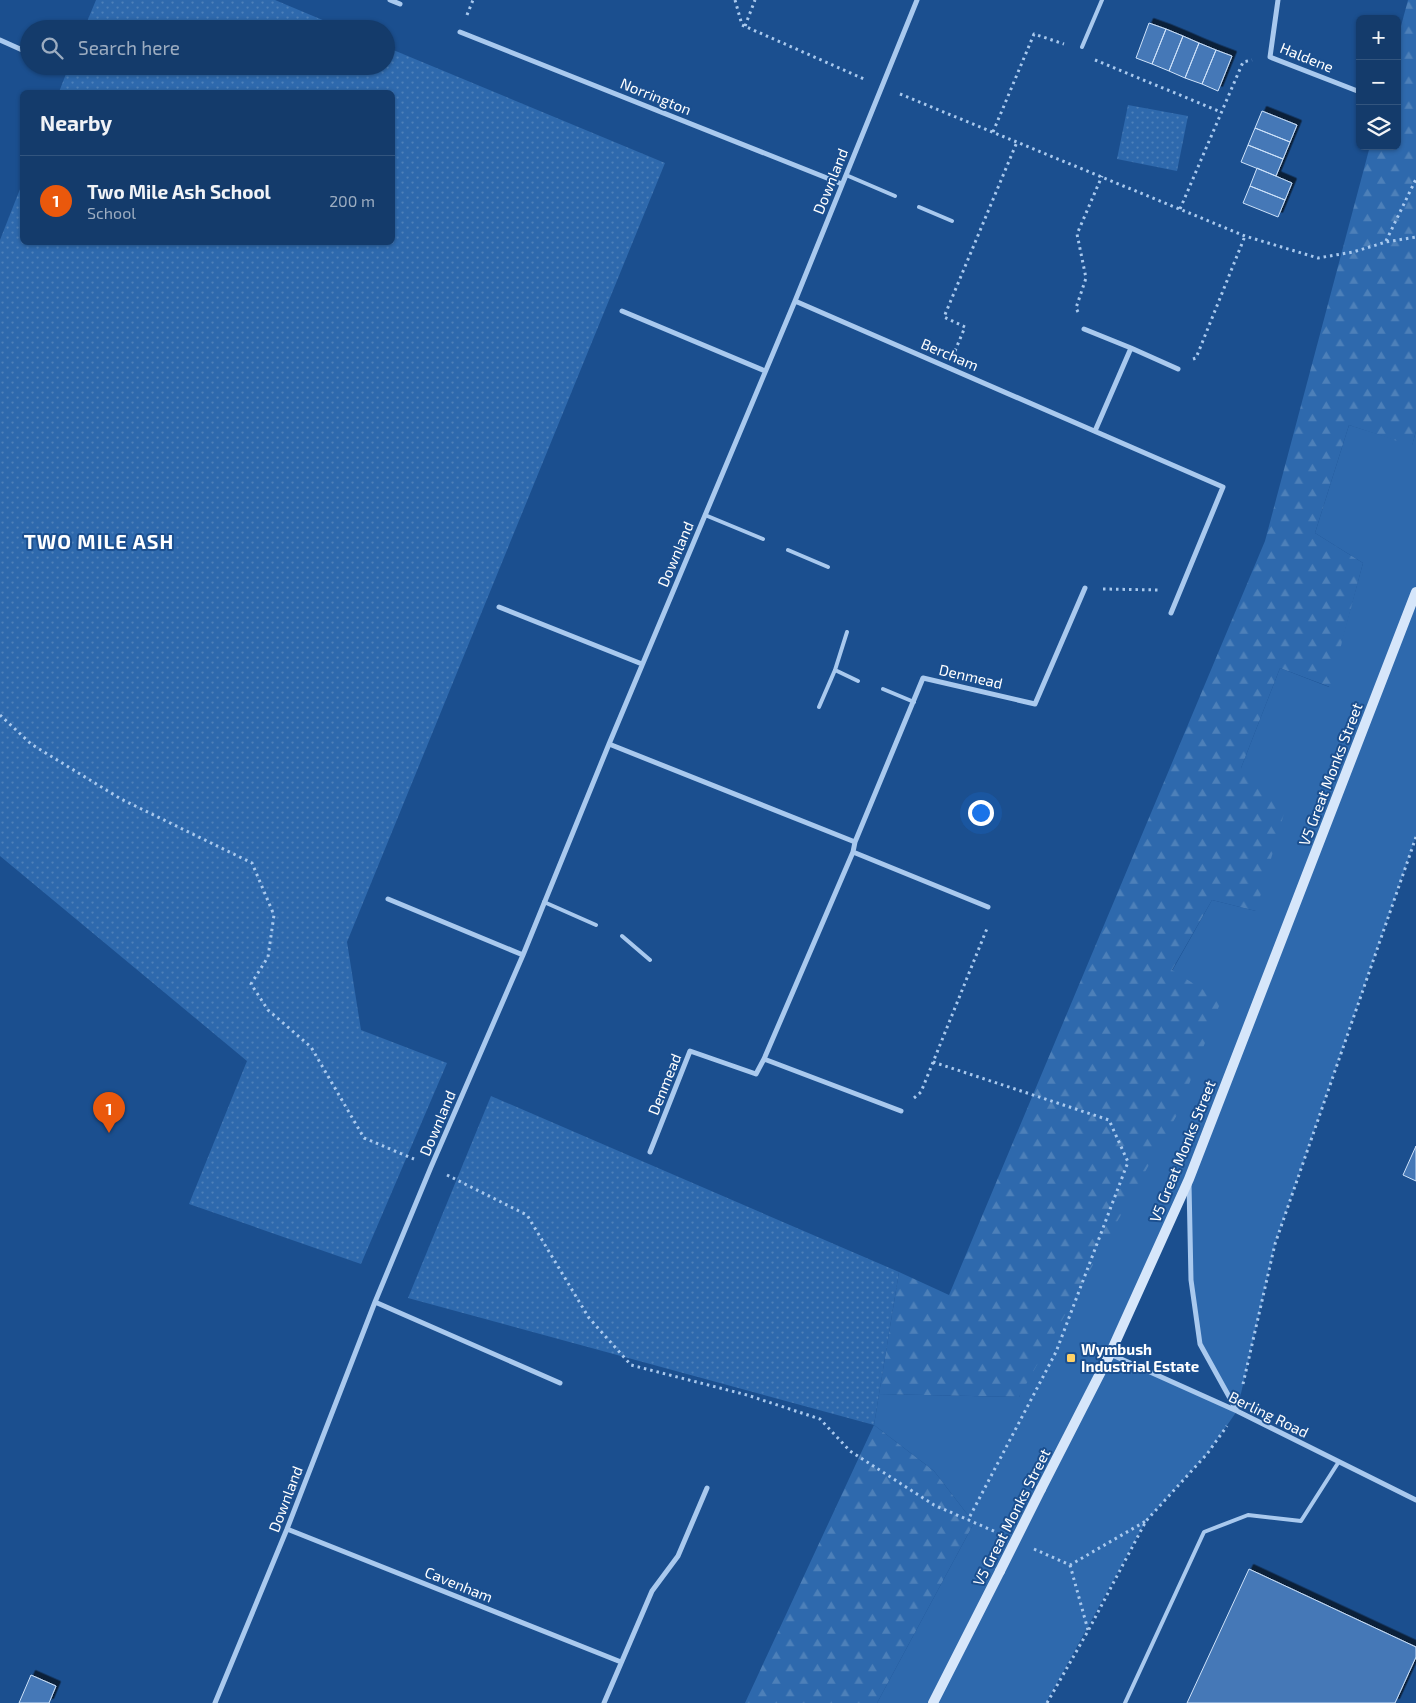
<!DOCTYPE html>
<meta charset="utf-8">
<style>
body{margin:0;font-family:"Exo 2",sans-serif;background:#1d4271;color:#f1f3f6}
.controls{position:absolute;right:15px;top:15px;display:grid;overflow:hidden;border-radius:8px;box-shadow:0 1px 4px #0004}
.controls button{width:45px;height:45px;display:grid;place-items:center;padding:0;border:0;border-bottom:1px solid #33557e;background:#143b6b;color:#f1f3f6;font:25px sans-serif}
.you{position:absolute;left:980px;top:812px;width:18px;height:18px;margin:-12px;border:4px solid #fff;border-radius:50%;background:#1a73e8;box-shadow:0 0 0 8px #1a73e833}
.badge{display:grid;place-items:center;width:32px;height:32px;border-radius:50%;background:#ea580c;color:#fff;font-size:16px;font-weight:700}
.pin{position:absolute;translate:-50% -41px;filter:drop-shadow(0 1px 2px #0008)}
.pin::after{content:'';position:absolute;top:26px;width:18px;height:15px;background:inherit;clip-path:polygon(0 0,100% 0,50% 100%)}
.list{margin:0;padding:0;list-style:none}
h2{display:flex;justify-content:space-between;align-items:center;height:65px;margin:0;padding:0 20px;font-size:21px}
h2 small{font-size:16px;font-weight:400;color:#9dadc1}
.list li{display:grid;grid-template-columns:32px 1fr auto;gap:15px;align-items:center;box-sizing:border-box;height:90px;padding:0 20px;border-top:1px solid #33557e}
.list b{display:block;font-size:19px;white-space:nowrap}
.list p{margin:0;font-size:16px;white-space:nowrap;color:#9dadc1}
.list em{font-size:16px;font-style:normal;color:#9dadc1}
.icon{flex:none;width:28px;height:28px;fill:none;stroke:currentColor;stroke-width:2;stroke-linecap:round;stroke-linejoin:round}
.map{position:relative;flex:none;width:1416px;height:1703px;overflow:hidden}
.search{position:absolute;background:#143b6b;box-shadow:0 1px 4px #0004;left:20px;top:20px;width:375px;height:55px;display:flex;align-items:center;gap:12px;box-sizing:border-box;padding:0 18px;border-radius:28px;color:#9dadc1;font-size:19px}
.panel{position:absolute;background:#143b6b;box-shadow:0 1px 4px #0004;left:20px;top:90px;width:375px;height:155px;border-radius:8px}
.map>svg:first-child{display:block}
.green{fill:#2e69ad;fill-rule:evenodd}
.forest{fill:url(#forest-firs)}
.park{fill:url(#park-dots)}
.building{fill:#4478b7;stroke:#cfe3fa;filter:url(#shadow)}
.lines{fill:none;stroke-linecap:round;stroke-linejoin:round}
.path{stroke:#a9c9ee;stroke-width:3;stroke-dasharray:2.5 4;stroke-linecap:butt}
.lane{stroke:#a9c9ee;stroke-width:4}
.street{stroke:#a9c9ee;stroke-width:5}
.secondary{stroke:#d6e6fa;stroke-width:10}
.secondary-bridge{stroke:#d6e6fa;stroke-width:10}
.poi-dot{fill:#ffd166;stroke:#1b4f8f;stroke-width:2}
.labels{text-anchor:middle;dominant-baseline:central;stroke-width:4;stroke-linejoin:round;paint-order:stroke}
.street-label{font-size:15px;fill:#fff;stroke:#1b4f8f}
.poi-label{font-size:15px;font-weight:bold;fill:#fff;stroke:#1b4f8f;text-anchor:start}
.district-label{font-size:20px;font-weight:bold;letter-spacing:1px;fill:#fff;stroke:#1b4f8f}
</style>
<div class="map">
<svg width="1416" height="1703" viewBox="0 0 1416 1703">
<defs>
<pattern id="forest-firs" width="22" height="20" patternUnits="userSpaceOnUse" patternTransform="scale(1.25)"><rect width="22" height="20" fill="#2e69ad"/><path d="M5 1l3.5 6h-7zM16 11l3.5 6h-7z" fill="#4d80b9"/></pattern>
<pattern id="park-dots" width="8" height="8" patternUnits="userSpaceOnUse" patternTransform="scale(1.25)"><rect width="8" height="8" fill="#2e69ad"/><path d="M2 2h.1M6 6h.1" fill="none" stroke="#4d80b9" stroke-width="1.8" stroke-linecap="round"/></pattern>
<filter id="shadow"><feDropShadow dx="4.5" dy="-4.5" stdDeviation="0" flood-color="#0009"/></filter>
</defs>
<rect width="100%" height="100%" fill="#1b4f8f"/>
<path class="green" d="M 1349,425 L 1412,445 L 1416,431 L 1416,837 L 1275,1244 L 1237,1411 L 1207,1454 L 1146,1521 L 1046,1703 L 877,1703 L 974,1523 L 934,1471 L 874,1425 L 879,1394 L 1019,1397 L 1172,971 L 1212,900 L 1256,911 L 1241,768 L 1280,668 L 1329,687 L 1363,563 L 1315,533 ZM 1189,1181 L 1191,1280 L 1200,1344 L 1237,1411 L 1110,1354 Z"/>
<path class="forest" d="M 1408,0 L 1416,0 L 1416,431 L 1412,446 L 1349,425 L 1315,533 L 1363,563 L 1330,687 L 1280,668 L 1241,768 L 1287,803 L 1256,911 L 1212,900 L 1172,970 L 1221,1001 L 1178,1113 L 1019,1397 L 879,1394 L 899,1272 L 949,1295 L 1265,541 L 1370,146 L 1397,146 L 1397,41 Z
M 874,1425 L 934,1471 L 974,1523 L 877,1703 L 745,1703 Z"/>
<path class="park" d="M 96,0 L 275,0 L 344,29 L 84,29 Z
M 386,47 L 665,163 L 347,942 L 361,1030 L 447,1063 L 361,1264 L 189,1204 L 247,1061 L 0,856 L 0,240 L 22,184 L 22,242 L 392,242 L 392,92 L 59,92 L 69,66 L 386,66 Z
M 1128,105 L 1188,116 L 1177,171 L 1117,159 Z
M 491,1096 L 899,1272 L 874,1425 L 408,1298 Z"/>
<path class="building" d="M 1149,23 L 1166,29 L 1152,64 L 1136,58 Z
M 1166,29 L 1183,36 L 1169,71 L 1152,64 Z
M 1183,36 L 1199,43 L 1185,78 L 1169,71 Z
M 1199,43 L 1216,50 L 1202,84 L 1185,78 Z
M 1216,50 L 1232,56 L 1218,91 L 1202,84 Z
M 1262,111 L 1297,125 L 1290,142 L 1255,128 Z
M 1255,128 L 1290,142 L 1283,159 L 1248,145 Z
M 1248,145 L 1283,159 L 1276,176 L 1241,162 Z
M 1257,168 L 1292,183 L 1285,200 L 1250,186 Z
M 1250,186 L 1285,200 L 1278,217 L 1243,203 Z
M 1416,1146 L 1416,1181 L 1403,1175 Z
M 1249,1569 L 1416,1647 L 1416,1657 L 1395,1703 L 1187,1703 Z
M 31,1675 L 56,1686 L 49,1703 L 19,1703 Z"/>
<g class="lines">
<path class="path" d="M 735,0 L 742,25 L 864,79
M 467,15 L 473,0
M 745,26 L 755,0
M 1095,60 L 1221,112
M 900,94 L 1245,236 L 1318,258 L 1353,252 L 1386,242 L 1416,237
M 993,132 L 1034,34 L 1064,44
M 1180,209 L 1243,62 L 1252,60
M 1386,241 L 1416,179
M 1078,312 L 1076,308 L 1086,278 L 1077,234 L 1102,176
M 955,351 L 965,327 L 944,317 L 1017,142
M 1193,359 L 1196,358 L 1245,236
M 1103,589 L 1159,590
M 0,715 L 31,744 L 121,799 L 252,863 L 274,915 L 268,957 L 251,984 L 268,1010 L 311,1047 L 364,1138 L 414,1159
M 933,1062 L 1109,1120 L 1128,1162 L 1056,1352 L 968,1520
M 914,1098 L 921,1092 L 988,926
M 447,1175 L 527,1215 L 589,1318 L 631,1365 L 747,1395 L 820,1419 L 850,1451 L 934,1505 L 996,1532
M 1243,1384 L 1275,1244 L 1416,837
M 1034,1549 L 1070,1565 L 1146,1521
M 1070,1565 L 1088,1630
M 1047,1703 L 1088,1631 L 1146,1521 L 1207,1454 L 1227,1426"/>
<path class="lane" d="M 1082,47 L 1102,0
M 846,175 L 895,196
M 919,207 L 952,221
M 705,515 L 763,539
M 788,550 L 828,567
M 835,670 L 858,681
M 883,689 L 914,702
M 819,707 L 835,670 L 847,632
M 544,902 L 596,925
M 622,936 L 650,960
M 1125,1703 L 1204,1532 L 1248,1515 L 1301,1521 L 1338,1463"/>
<path class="street" d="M 390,0 L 400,4
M 1278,0 L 1270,57 L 1360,92
M 460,32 L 842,184
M 0,40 L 29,53
M 795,301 L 1223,487 L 1171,613
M 622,311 L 765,371
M 1084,329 L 1131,348 L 1095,431
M 1131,348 L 1178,369
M 499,607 L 642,664
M 609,744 L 855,842 L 923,678 L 1035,704 L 1085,588
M 855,842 L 853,852 L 988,907
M 853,852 L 764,1059 L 901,1111
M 388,899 L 523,955
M 650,1152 L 690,1051 L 756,1074 L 764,1059
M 1189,1184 L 1191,1280 L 1200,1344 L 1237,1411
M 375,1302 L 560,1383
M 1110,1354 L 1237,1411 L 1416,1500
M 287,1529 L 621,1662
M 215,1703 L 287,1529 L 375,1302 L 431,1167 L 523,955 L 609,744 L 795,301 L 917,0
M 604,1703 L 652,1591 L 678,1556 L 707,1488"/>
<path class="secondary" d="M 1041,1489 L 1110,1354 L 1189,1179 L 1416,592
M 933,1703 L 1000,1571"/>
<path class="secondary-bridge" d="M 1000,1571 L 1041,1489"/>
</g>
<rect class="poi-dot" x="1066" y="1353" width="10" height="10" rx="2.5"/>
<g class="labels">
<g class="street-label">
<text transform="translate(1307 57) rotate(22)">Haldene</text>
<text transform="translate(656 96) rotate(22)">Norrington</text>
<text transform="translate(830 181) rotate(-68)">Downland</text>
<text transform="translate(950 354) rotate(23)">Bercham</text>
<text transform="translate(675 554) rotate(-67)">Downland</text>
<text transform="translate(971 676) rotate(13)">Denmead</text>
<text transform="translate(1330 774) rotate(-69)">V5 Great Monks Street</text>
<text transform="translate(664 1084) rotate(-68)">Denmead</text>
<text transform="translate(437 1123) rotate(-67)">Downland</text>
<text transform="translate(1182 1151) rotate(-68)">V5 Great Monks Street</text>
<text transform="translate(1269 1414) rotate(26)">Berling Road</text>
<text transform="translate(285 1499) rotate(-69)">Downland</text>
<text transform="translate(1011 1517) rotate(-63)">V5 Great Monks Street</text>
<text transform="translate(459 1584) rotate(22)">Cavenham</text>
</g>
<g class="poi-label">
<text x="1081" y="1349">Wymbush<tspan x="1081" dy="17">Industrial Estate</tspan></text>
</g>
<g class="district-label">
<text x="99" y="541">TWO MILE ASH</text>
</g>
</g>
</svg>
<div class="controls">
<button>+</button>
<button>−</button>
<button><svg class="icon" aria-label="layers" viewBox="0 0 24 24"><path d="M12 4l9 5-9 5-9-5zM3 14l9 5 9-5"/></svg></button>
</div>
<div class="you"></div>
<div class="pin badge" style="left:109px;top:1133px">1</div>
<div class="search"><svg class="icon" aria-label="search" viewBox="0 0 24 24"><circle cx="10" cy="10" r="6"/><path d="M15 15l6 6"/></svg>Search here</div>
<section class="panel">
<h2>Nearby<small></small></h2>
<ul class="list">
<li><span class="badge">1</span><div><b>Two Mile Ash School</b><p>School</p></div><em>200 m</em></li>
</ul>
</section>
</div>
